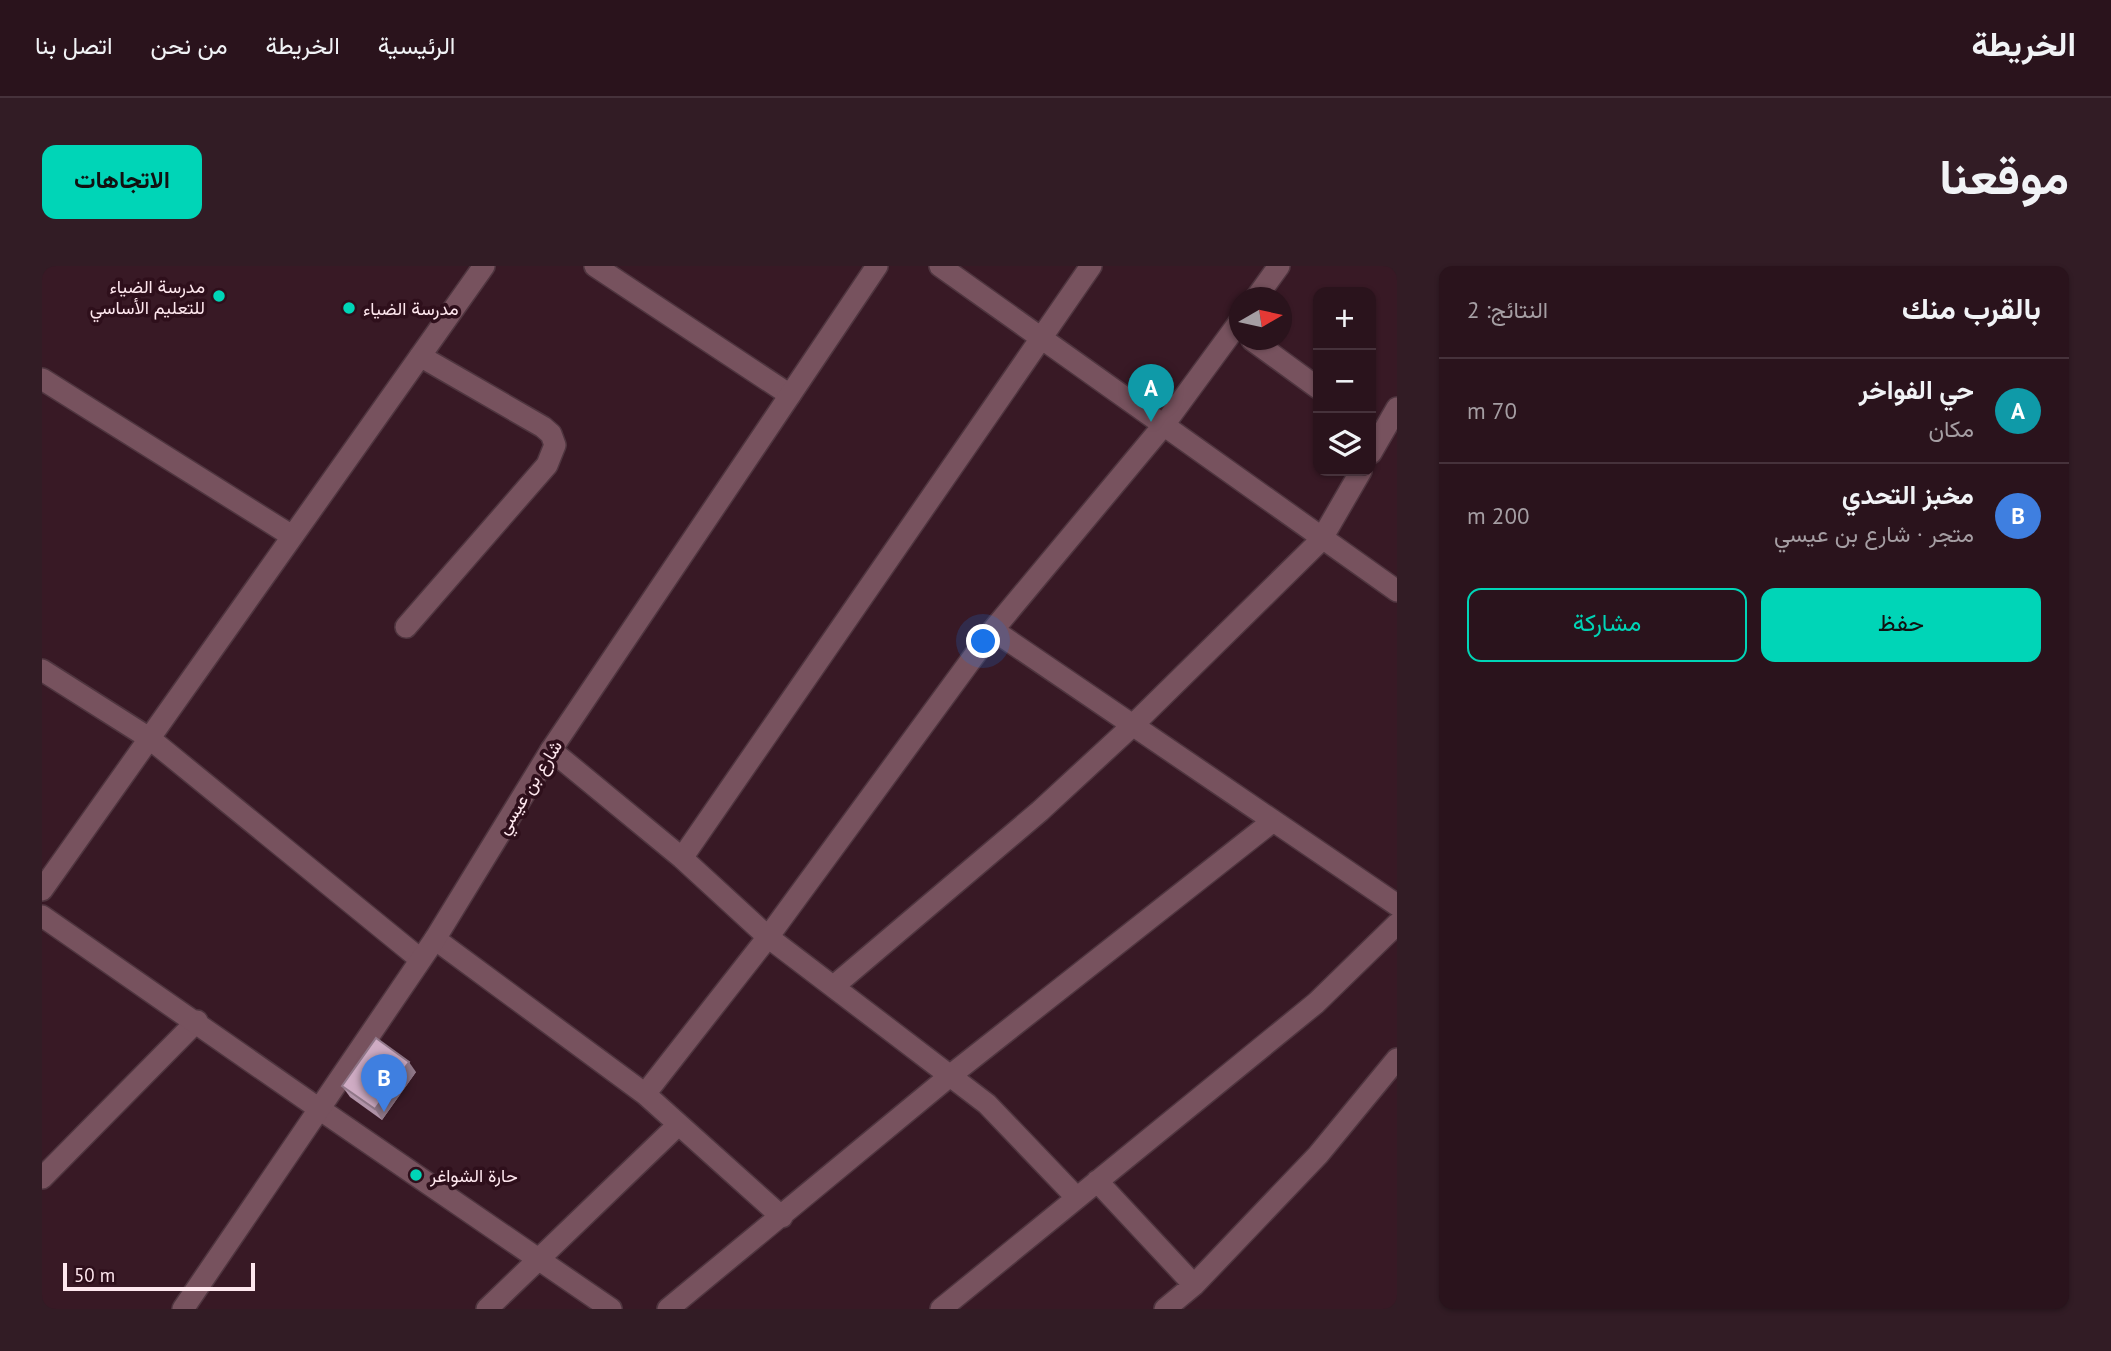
<!DOCTYPE html>
<html lang="ar">
<meta charset="utf-8">
<style>
body{margin:0;font-family:"PT Sans",Vazirmatn,sans-serif;background:#321c25;color:#f1f3f6;direction:rtl}
.controls{position:absolute;right:21px;top:21px;display:grid;overflow:hidden;border-radius:14px;box-shadow:0 2px 5px #0004}
.controls button{width:63px;height:63px;display:grid;place-items:center;padding:0;border:0;border-bottom:2px solid #46323b;background:#2a131c;color:#f1f3f6;font:35px sans-serif}
.compass{position:absolute;left:1187px;top:21px;width:63px;height:63px;border-radius:50%;background:#2a131c;box-shadow:0 2px 5px #0004;rotate:81deg}
.scale{position:absolute;left:21px;bottom:18px;width:192px;box-sizing:border-box;padding-left:7px;border:4px solid #fee7ee;border-top:0;font-size:19px;line-height:24px;white-space:nowrap;color:#fee7ee;-webkit-text-stroke:5px #2e0f1b;paint-order:stroke}
.you{position:absolute;left:942px;top:376px;width:24px;height:24px;margin:-18px;border:5px solid #fff;border-radius:50%;background:#1a73e8;box-shadow:0 0 0 10px #1a73e833}
.badge{display:grid;place-items:center;width:46px;height:46px;border-radius:50%;background:#00d5b7;color:#fff;font-size:23px;font-weight:700}
.pin{position:absolute;translate:-50% -58px;filter:drop-shadow(0 2px 4px #0008)}
.pin::after{content:'';position:absolute;top:37px;width:24px;height:21px;background:inherit;clip-path:polygon(0 0,100% 0,50% 100%)}
.list{margin:0;padding:0;list-style:none}
h2{display:flex;justify-content:space-between;align-items:center;height:91px;margin:0;padding:0 28px;font-size:30px}
h2 small{font-size:23px;font-weight:400;color:#a59ea3}
.list li{display:grid;grid-template-columns:46px 1fr auto;gap:21px;align-items:center;box-sizing:border-box;height:105px;padding:0 28px;border-top:2px solid #46323b}
.list b{display:block;font-size:26px;white-space:nowrap}
.list p{margin:0;font-size:23px;white-space:nowrap;color:#a59ea3}
.list em{font-size:23px;font-style:normal;color:#a59ea3}
.actions{display:flex;gap:14px;padding:21px 28px}
.actions a{flex:1;padding:16px 0;border:2px solid #00d5b7;border-radius:14px;text-align:center;font-size:24px;color:#00d5b7}
.actions .main{background:#00d5b7;color:#111}
.icon{flex:none;width:38px;height:38px;fill:none;stroke:currentColor;stroke-width:2;stroke-linecap:round;stroke-linejoin:round}
.map{position:relative;flex:none;width:1355px;height:1043px;overflow:hidden;direction:ltr;border-radius:14px}
header{display:flex;align-items:center;gap:42px;box-sizing:border-box;height:98px;padding:0 35px;background:#2a131c;border-bottom:2px solid #46323b}
header strong{font-size:33px}
nav{display:flex;gap:38px;margin-inline-start:auto;font-size:24px}
.intro{display:flex;align-items:center;justify-content:space-between;box-sizing:border-box;height:168px;padding:0 42px}
h1{margin:0;font-size:49px}
.button{padding:18px 32px;border-radius:14px;background:#00d5b7;color:#111;font-size:24px;font-weight:700}
main{display:flex;gap:42px;padding:0 42px}
aside{flex:1;background:#2a131c;border-radius:14px;box-shadow:0 2px 5px #0004}
.map>svg:first-child{display:block}
.lines{fill:none;stroke-linecap:round;stroke-linejoin:round}
.street-casing{stroke:#4f353f;stroke-width:24}
.secondary-casing{stroke:#4f353f;stroke-width:24}
.street{stroke:#77525e;stroke-width:21}
.secondary{stroke:#77525e;stroke-width:21}
.wall{fill:#b294a9}
.shaded-wall{fill:#917889}
.building{fill:#cfacc4;stroke:#917889;stroke-width:2}
.poi-dot{fill:#00d5b7;stroke:#2e0f1b;stroke-width:2.5}
.labels{text-anchor:middle;dominant-baseline:central;stroke-width:7;stroke-linejoin:round;paint-order:stroke}
.poi-label{font-size:18px;fill:#fee7ee;stroke:#2e0f1b;text-anchor:start}
.street-label{font-size:18px;fill:#fee7ee;stroke:#2e0f1b}
</style>
<header>
<strong>الخريطة</strong>
<nav><a>الرئيسية</a><a>الخريطة</a><a>من نحن</a><a>اتصل بنا</a></nav>
</header>
<div class="intro"><h1>موقعنا</h1><a class="button">الاتجاهات</a></div>
<main>
<aside>
<h2>بالقرب منك<small>النتائج: 2</small></h2>
<ul class="list">
<li><span class="badge" style="background:#0f9aa8">A</span><div><b>حي الفواخر</b><p>مكان</p></div><em>70 m</em></li>
<li><span class="badge" style="background:#3f7fe0">B</span><div><b>مخبز التحدي</b><p>متجر · شارع بن عيسي</p></div><em>200 m</em></li>
</ul>
<div class="actions"><a class="main">حفظ</a><a>مشاركة</a></div>
</aside>
<div class="map">
<svg width="1355" height="1043" viewBox="0 0 1355 1043">
<rect width="100%" height="100%" fill="#381925"/>
<g class="lines">
<g class="street-casing">
<path id="street" d="M 553,0 L 748,129
M 898,0 L 1355,325
M 1214,32 L 1237,0
M 1210,74 L 1276,122
M 0,113 L 250,270
M 1329,187 L 1355,142
M 364,361 L 505,199 L 513,179 L 509,168 L 501,161 L 378,90
M 951,364 L 1355,639
M 0,404 L 107,472 L 378,693
M 509,484 L 640,592 L 726,671 L 945,838 L 1035,932
M 640,592 L 1049,0
M 0,624 L 442,0
M 393,673 L 603,828 L 740,951
M 792,720 L 998,545 L 1090,460 L 1279,274 L 1319,205
M 603,828 L 726,671 L 951,364 L 1121,160 L 1198,55
M 276,842 L 569,1043
M 0,912 L 155,755
M 1055,915 L 1152,1019
M 445,1043 L 636,859
M 626,1043 L 909,809 L 1231,555
M 899,1043 L 1274,737 L 1355,658
M 1123,1043 L 1152,1019 L 1276,889 L 1355,793"/>
</g>
<g class="secondary-casing">
<path id="secondary" d="M 0,650 L 276,842
M 141,1043 L 393,673 L 509,484 L 835,0"/>
</g>
<use href="#street" class="street"/>
<use href="#secondary" class="secondary"/>
</g>
<path class="wall" d="M 374,806 L 340,854 L 308,831 L 300,820 Z"/>
<path class="shaded-wall" d="M 367,796 L 374,806 L 340,854 L 333,843 Z"/>
<path class="building" d="M 334,772 L 367,796 L 333,843 L 300,820 Z"/>
<g class="poi-dot">
<circle cx="177" cy="30" r="7"/>
<circle cx="307" cy="42" r="7"/>
<circle cx="374" cy="909" r="7"/>
</g>
<g class="labels">
<g class="poi-label">
<text x="163" y="20" text-anchor="end">مدرسة الضياء<tspan x="163" dy="21">للتعليم الأساسي</tspan></text>
<text x="321" y="42">مدرسة الضياء</text>
<text x="388" y="909">حارة الشواغر</text>
</g>
<g class="street-label">
<text transform="translate(487 521) rotate(-58)">شارع بن عيسي</text>
</g>
</g>
</svg>
<div class="controls">
<button>+</button>
<button>−</button>
<button><svg class="icon" aria-label="layers" viewBox="0 0 24 24"><path d="M12 4l9 5-9 5-9-5zM3 14l9 5 9-5"/></svg></button>
</div>
<svg class="compass" viewBox="-18 -18 36 36"><path d="M0-13l5 13h-10z" fill="#e53935"/><path d="M0 13l5-13h-10z" fill="#a59ea3"/></svg>
<div class="scale">50 m</div>
<div class="you"></div>
<div class="pin badge" style="left:1109px;top:156px;background:#0f9aa8">A</div>
<div class="pin badge" style="left:342px;top:846px;background:#3f7fe0">B</div>
</div>
</main>
